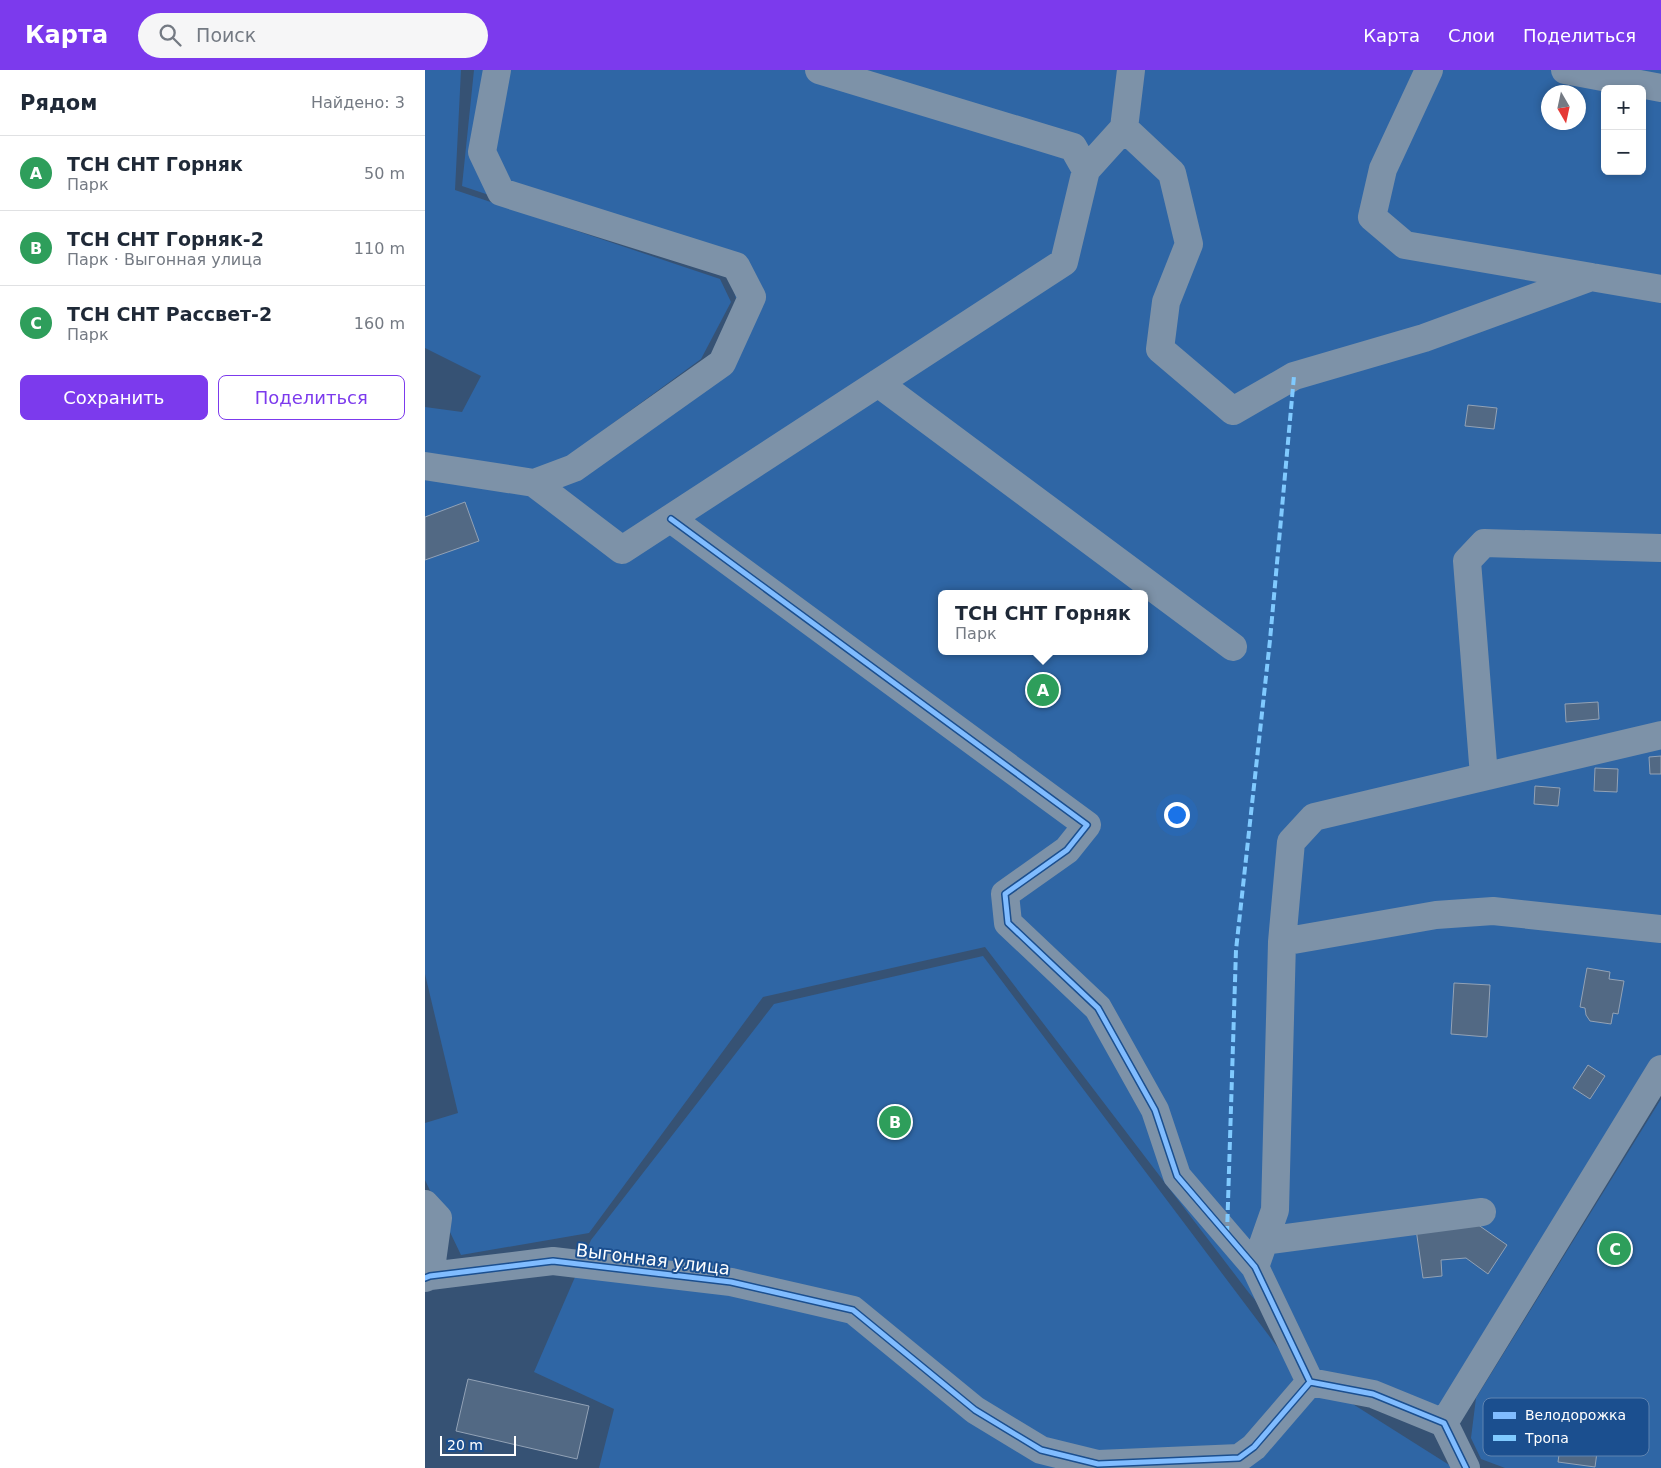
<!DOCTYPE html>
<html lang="ru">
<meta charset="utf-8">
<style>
body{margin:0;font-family:"DejaVu Sans",sans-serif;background:#f6f6f7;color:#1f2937}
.controls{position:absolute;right:15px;top:15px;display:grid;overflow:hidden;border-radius:8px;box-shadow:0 2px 8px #0003}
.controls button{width:45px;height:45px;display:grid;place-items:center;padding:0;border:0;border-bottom:1px solid #e0e1e3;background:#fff;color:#1f2937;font:25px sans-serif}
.compass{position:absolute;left:1116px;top:15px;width:45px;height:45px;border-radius:50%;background:#fff;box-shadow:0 2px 8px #0003;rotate:171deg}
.scale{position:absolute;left:15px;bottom:12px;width:76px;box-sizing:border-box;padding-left:5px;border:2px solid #fff;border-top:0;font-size:14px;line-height:18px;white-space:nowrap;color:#fff;-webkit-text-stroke:4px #1b4f8f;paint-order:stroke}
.you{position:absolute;left:751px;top:744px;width:18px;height:18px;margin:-12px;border:4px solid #fff;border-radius:50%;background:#1a73e8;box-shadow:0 0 0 8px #1a73e833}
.badge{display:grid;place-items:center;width:32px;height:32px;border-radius:50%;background:#7c3aed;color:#fff;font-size:16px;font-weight:700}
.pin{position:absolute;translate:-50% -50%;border:2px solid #fff;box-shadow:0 1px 5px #0006}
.popup{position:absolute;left:513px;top:520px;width:210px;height:65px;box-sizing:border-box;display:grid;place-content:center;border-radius:8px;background:#fff;filter:drop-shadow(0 1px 4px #0005);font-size:16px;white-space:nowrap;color:#747a83}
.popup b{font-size:19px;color:#1f2937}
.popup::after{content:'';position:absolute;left:50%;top:100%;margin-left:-10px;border:10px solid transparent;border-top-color:#fff}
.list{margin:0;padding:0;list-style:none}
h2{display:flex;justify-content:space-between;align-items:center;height:65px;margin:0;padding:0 20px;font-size:21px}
h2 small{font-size:16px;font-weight:400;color:#747a83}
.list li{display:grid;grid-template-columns:32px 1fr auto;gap:15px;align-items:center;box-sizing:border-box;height:75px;padding:0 20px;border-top:1px solid #e0e1e3}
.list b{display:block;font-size:19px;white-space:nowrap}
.list p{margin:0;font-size:16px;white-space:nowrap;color:#747a83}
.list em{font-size:16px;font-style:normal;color:#747a83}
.actions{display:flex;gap:10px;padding:15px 20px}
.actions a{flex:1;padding:11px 0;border:1px solid #7c3aed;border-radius:8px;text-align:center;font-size:18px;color:#7c3aed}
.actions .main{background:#7c3aed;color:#fff}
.icon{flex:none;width:28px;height:28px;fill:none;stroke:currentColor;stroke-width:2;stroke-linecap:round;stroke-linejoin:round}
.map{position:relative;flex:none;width:1236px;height:1398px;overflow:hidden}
header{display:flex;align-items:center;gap:30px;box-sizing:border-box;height:70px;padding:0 25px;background:#7c3aed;color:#fff}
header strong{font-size:24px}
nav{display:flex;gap:28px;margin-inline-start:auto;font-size:18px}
.search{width:350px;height:45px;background:#f6f6f7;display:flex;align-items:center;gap:12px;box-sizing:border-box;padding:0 18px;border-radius:28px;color:#747a83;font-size:19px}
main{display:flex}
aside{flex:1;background:#fff}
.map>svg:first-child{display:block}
.green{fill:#2f66a5;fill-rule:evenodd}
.building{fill:#526984;stroke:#92a2b6}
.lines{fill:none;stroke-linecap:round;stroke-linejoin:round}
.minor{stroke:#7d92a8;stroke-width:28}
.quiet{stroke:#80caff;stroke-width:4;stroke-dasharray:8 4;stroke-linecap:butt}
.cycleway-casing{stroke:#1b4f8f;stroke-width:8}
.cycleway{stroke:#80bcff;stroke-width:5}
.labels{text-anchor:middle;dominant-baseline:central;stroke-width:4;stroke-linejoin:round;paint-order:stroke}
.street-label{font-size:18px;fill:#fff;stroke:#1b4f8f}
.key{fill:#1b4f8f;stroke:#5f84b1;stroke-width:1}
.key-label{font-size:14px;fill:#fff}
</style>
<header>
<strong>Карта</strong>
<div class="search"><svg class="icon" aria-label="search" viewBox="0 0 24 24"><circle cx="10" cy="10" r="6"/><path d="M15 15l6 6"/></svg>Поиск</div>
<nav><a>Карта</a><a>Слои</a><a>Поделиться</a></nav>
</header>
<main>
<aside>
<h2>Рядом<small>Найдено: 3</small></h2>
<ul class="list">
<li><span class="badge" style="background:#2e9e5b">A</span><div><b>ТСН СНТ Горняк</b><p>Парк</p></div><em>50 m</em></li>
<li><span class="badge" style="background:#2e9e5b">B</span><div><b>ТСН СНТ Горняк-2</b><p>Парк · Выгонная улица</p></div><em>110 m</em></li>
<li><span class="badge" style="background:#2e9e5b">C</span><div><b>ТСН СНТ Рассвет-2</b><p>Парк</p></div><em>160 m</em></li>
</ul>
<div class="actions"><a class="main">Сохранить</a><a>Поделиться</a></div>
</aside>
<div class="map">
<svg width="1236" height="1398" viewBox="0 0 1236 1398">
<rect width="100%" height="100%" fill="#365274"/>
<path class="green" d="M 0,0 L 36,0 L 30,120 L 295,209 L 306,232 L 276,289 L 176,362 L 282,292 L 314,243 L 306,206 L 37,116 L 49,0 L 1236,0 L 1236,985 L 1012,1340 L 893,1302 L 824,1223 L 560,877 L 338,927 L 164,1163 L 36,1185 L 0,1110 L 0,1053 L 33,1043 L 0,904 L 0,337 L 37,342 L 56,306 L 0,278 ZM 1180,19 L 1217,19 L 1217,101 L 1180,101 ZM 1124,22 L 1154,22 L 1154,52 L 1124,52 ZM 517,524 L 719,524 L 719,581 L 517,581 Z
M 558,886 L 866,1295 L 1029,1398 L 174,1398 L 189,1339 L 109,1302 L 166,1170 L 349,934 Z
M 1236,1029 L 1236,1398 L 1080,1398 L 1056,1389 L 1046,1368 L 1051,1328 Z"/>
<path class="building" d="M 1043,335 L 1072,338 L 1069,359 L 1040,356 Z
M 40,432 L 54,471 L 0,490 L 0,447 Z
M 1173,632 L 1174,649 L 1141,652 L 1140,634 Z
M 1236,686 L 1236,704 L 1225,704 L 1224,687 Z
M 1170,698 L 1193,699 L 1192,722 L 1169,721 Z
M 1110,716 L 1135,718 L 1133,736 L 1109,734 Z
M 1162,898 L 1185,902 L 1184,909 L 1199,911 L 1193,944 L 1188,943 L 1186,954 L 1165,951 L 1161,945 L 1160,938 L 1155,937 Z
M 1029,913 L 1065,915 L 1062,967 L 1026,964 Z
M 1163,995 L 1180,1006 L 1165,1029 L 1148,1018 Z
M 1049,1152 L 1082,1175 L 1063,1204 L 1041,1188 L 1016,1190 L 1017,1206 L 998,1208 L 991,1159 Z
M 43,1309 L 164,1336 L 152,1389 L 31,1361 Z
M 1136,1370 L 1173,1375 L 1170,1397 L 1133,1392 Z"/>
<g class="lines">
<path class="minor" d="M 72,0 L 57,82 L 76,122 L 311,196 L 327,227 L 297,293 L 149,398 L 109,413
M 394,0 L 648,77 L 661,100
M 706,0 L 699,58 L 747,103 L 764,174 L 741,232 L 735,279 L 808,341 L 869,306 L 999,268 L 1166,207
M 1004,0 L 958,99 L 947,147 L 980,175 L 1236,219
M 1140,0 L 1236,18
M 453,313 L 808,577
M 0,396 L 109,413 L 197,480 L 639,192 L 661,100 L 699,58
M 246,449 L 662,755 L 642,780 L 580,824 L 583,853 L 673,938 L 730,1040 L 752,1106 L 830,1197 L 885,1312
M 1059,706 L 1042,491 L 1059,473 L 1236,478
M 857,872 L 866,772 L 889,747 L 1236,665
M 0,1134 L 13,1148 L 5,1206
M 839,1171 L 1057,1142
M 830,1197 L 850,1140 L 857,872 L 1011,845 L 1068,841 L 1236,859
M 0,1208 L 5,1206 L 128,1191 L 306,1212 L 428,1240 L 550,1340 L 616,1380 L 673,1394 L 814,1388 L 829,1377 L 885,1312 L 948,1324 L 1019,1353 L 1041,1398
M 1019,1353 L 1236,999"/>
<path class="quiet" d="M 802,1164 L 811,880 L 845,570 L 869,306"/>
<g class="cycleway-casing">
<path id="cycleway" d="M 246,449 L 662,755 L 642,780 L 580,824 L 583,853 L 673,938 L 730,1040 L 752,1106 L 830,1197 L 885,1312
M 0,1208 L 5,1206 L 128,1191 L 306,1212 L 428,1240 L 550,1340 L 616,1380 L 673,1394 L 814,1388 L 829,1377 L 885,1312 L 948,1324 L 1019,1353 L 1041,1398"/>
</g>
<use href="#cycleway" class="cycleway"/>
</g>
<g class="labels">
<g class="street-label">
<text transform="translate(228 1189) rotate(7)">Выгонная улица</text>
</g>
</g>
<rect x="1058" y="1328" width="166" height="58" rx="8" class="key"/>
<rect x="1068" y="1342" width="23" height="7" fill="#80bcff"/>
<rect x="1068" y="1365" width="23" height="6" fill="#80caff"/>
<g class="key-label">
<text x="1100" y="1350">Велодорожка</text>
<text x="1100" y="1373">Тропа</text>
</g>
</svg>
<div class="controls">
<button>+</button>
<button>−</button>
</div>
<svg class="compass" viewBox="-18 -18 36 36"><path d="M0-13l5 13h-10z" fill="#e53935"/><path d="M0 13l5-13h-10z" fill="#747a83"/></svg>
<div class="scale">20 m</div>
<div class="you"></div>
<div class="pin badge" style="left:618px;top:620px;background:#2e9e5b">A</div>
<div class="popup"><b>ТСН СНТ Горняк</b>Парк</div>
<div class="pin badge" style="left:470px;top:1052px;background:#2e9e5b">B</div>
<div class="pin badge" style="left:1190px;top:1179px;background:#2e9e5b">C</div>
</div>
</main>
